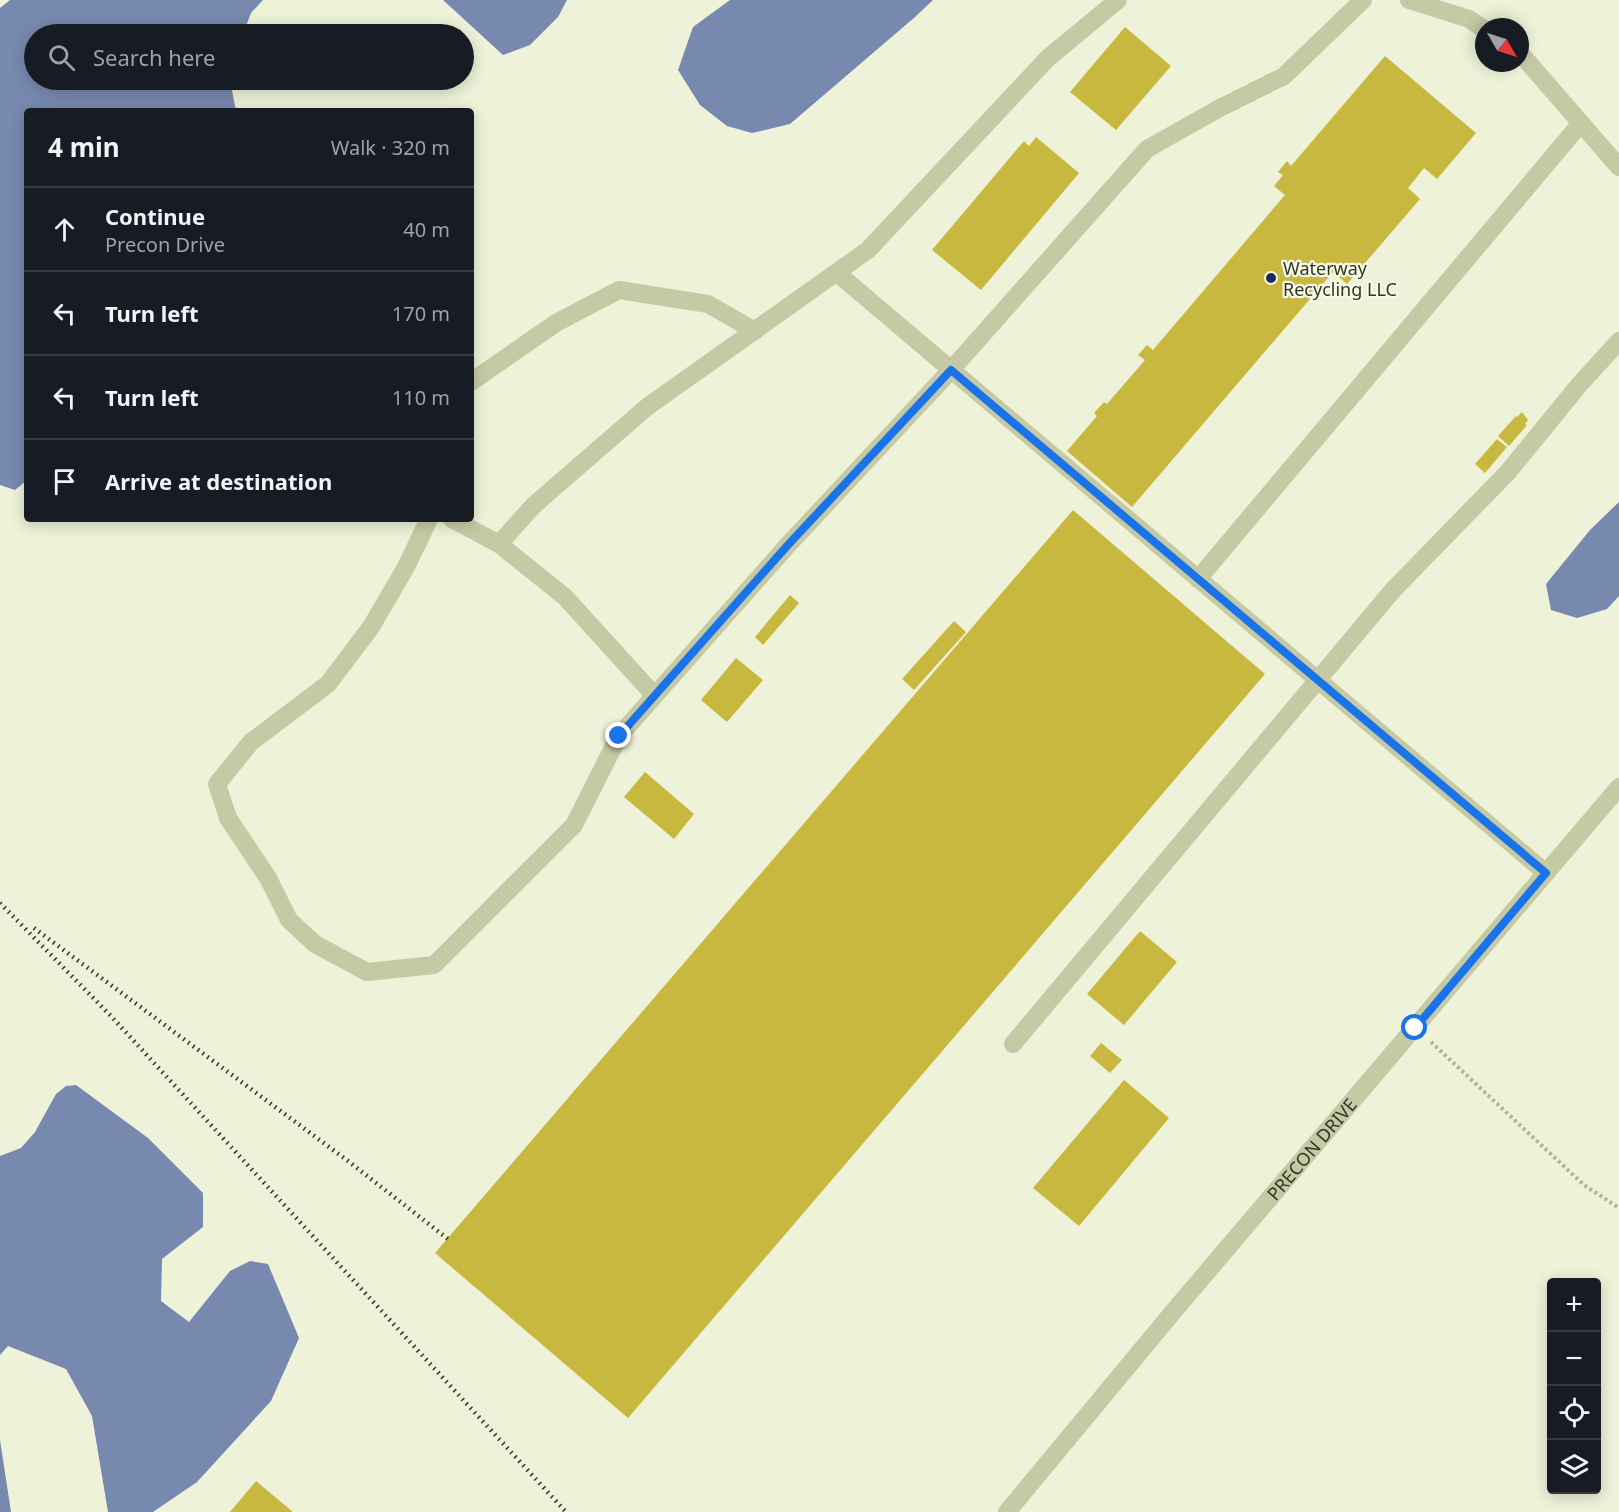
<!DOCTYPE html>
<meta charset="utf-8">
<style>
body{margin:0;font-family:"Noto Sans",sans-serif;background:#242831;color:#f1f3f6}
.controls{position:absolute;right:18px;bottom:18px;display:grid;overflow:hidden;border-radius:6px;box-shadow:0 3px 15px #0003}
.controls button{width:54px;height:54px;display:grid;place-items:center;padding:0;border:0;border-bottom:2px solid #363941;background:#171b24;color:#f1f3f6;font:30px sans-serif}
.compass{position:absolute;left:1475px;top:18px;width:54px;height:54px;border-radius:50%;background:#171b24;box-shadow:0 3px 15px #0003;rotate:129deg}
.stop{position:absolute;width:18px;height:18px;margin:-14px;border:4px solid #1a73e8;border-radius:50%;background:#fff}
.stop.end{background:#1a73e8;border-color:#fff;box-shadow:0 2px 6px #0008}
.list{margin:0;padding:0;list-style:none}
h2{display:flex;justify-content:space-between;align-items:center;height:78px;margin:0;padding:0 24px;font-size:26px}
h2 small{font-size:20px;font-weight:400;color:#9ea1a6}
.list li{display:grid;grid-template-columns:39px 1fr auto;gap:18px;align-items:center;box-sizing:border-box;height:84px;padding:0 24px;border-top:2px solid #363941}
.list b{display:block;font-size:22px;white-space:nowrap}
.list p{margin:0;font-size:20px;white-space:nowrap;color:#9ea1a6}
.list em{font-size:20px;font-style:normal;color:#9ea1a6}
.icon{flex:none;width:33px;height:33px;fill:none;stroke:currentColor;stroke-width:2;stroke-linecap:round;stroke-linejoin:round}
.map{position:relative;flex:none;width:1619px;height:1512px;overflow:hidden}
.search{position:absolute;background:#171b24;box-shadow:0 3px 15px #0003;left:24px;top:24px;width:450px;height:66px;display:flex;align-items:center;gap:15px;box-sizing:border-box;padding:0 21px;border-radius:33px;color:#9ea1a6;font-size:22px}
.panel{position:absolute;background:#171b24;box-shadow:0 3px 15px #0003;left:24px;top:108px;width:450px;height:414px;border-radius:6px}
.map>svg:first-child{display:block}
.water{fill:#7789af}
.building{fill:#c9b83f}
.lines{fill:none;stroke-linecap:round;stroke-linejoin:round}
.path{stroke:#b3b68e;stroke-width:4;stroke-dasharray:3 3;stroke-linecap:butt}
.minor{stroke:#c6caa4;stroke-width:18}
.rail{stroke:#353426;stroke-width:4.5;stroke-dasharray:1.5 4.5;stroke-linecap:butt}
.route{stroke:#1a73e8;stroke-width:8}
.poi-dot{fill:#1b2d57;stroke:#f6f9e4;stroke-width:2}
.labels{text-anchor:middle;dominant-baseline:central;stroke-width:4.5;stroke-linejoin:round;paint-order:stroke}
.poi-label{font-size:18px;fill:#353426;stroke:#f6f9e4;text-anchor:start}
.street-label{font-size:18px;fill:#353426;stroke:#f6f9e4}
</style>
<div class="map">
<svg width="1619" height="1512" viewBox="0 0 1619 1512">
<rect width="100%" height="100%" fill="#edf2d8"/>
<path class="water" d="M 10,0 L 263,0 L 251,13 L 243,34 L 34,34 L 34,80 L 230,80 L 236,111 L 27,111 L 27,480 L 15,490 L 0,485 L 0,8 Z
M 443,0 L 567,0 L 558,17 L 530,45 L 503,55 Z
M 730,0 L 933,0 L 915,17 L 790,124 L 752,133 L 727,126 L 700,105 L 678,70 L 693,27 Z
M 1619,502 L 1619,596 L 1607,609 L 1577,618 L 1551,610 L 1546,584 L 1590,530 Z
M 76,1085 L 148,1138 L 203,1193 L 203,1227 L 162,1259 L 161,1301 L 189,1322 L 230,1271 L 250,1261 L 268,1264 L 299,1338 L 271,1401 L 197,1482 L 153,1512 L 108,1512 L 92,1416 L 66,1369 L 8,1346 L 0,1355 L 0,1156 L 21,1148 L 35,1132 L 56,1094 L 66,1086 Z
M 0,1440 L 11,1512 L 0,1512 Z"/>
<path class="building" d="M 1125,27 L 1171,66 L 1116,130 L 1070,92 Z
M 1385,56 L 1476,133 L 1437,179 L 1424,168 L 1408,188 L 1420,199 L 1347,284 L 1333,272 L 1132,507 L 1067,451 L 1097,416 L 1094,413 L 1104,402 L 1107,404 L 1145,360 L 1138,355 L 1147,345 L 1153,350 L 1285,195 L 1274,186 L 1283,175 L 1278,172 L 1287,161 L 1291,166 Z
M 1036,137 L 1079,173 L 981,290 L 932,250 L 1024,141 L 1029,146 Z
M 1522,412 L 1528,420 L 1525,424 L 1527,425 L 1509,446 L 1498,436 L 1516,416 L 1517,417 Z
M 1497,439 L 1507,447 L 1485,473 L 1475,464 Z
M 1073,510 L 1265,674 L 628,1418 L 435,1253 Z
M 790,595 L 799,603 L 763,645 L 755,637 Z
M 954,621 L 966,632 L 914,690 L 902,679 Z
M 736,658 L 763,680 L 727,722 L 701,700 Z
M 645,772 L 694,814 L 674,839 L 624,797 Z
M 1140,931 L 1177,962 L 1124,1025 L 1087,994 Z
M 1101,1043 L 1122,1060 L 1110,1073 L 1090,1056 Z
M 1124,1080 L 1169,1118 L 1079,1226 L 1033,1188 Z
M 256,1481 L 293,1512 L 230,1512 Z"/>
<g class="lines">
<path class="path" d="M 1431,1042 L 1584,1185 L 1619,1208"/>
<g class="minor">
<path d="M 1409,0 L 1469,19 L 1484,29"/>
<path d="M 1520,53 L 1619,167"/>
<path d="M 837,273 L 1546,873"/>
<path d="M 471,382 L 556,323 L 619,290 L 708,304 L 755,331"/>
<path d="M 429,519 L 406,567 L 371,627 L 328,684 L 251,742 L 217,784 L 228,818 L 268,878 L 289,920 L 315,944 L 367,972 L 434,965 L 574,825 L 619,736 L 787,546 L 951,370 L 1147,149 L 1218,109 L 1284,76 L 1363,0"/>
<path d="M 452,519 L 499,544 L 534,505 L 647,407 L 868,250 L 1048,58 L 1118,0"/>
<path d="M 499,544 L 565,597 L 654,695"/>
<path d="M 1198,579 L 1581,123"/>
<path d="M 1013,1044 L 1393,590 L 1508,472 L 1579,385 L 1619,341"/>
<path id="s1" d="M 1007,1512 L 1173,1312 L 1619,787"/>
</g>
<path class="rail" d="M 0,903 L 110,1015 L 566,1512
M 34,928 L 348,1161 L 448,1239"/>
</g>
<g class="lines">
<path class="route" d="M 619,736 L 787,546 L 951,370 L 1546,873 L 1415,1028"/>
</g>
<circle class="poi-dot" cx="1271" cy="278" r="6"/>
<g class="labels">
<g class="poi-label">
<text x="1283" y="268">Waterway<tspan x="1283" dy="21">Recycling LLC</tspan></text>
</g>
<g class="street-label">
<text stroke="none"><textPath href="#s1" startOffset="474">PRECON DRIVE</textPath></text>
</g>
</g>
</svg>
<div class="controls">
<button>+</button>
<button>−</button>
<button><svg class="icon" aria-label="locate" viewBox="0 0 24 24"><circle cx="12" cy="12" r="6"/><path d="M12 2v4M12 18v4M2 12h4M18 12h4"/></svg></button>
<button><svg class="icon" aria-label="layers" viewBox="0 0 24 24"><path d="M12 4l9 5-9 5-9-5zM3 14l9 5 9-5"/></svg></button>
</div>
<svg class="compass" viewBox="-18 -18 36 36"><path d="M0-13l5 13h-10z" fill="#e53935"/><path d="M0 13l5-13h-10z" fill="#9ea1a6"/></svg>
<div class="stop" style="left:1415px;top:1028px"></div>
<div class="stop end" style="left:619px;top:736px"></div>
<div class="search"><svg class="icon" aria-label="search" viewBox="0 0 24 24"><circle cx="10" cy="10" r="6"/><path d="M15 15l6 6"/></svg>Search here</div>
<section class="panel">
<h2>4 min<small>Walk · 320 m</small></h2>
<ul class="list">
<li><svg class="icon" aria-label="ahead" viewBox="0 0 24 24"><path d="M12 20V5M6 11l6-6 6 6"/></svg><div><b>Continue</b><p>Precon Drive</p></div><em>40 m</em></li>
<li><svg class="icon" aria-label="left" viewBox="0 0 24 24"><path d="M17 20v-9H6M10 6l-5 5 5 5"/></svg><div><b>Turn left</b></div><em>170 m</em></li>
<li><svg class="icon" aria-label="left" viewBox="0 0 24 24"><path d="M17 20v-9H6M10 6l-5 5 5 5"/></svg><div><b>Turn left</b></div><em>110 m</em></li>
<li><svg class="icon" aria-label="arrive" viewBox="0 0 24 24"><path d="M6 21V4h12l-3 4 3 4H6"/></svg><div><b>Arrive at destination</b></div></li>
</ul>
</section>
</div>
